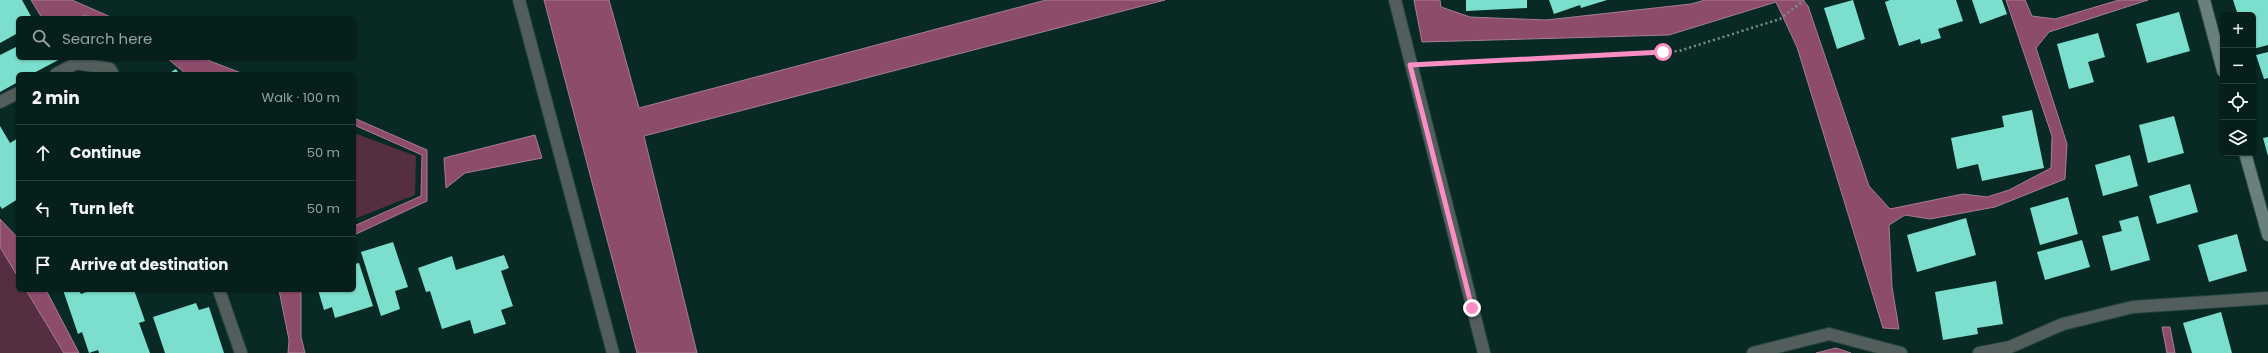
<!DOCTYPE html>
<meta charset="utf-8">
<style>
body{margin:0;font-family:Poppins,sans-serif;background:#0f2724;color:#f1f3f6}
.controls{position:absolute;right:12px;top:12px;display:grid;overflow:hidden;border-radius:6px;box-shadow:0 1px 3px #0004}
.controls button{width:36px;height:36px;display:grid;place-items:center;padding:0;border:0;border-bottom:1px solid #273d3a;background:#061f1b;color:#f1f3f6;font:20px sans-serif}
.stop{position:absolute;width:12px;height:12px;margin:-9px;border:3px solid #fb8fc3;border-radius:50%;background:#fff}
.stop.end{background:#fb8fc3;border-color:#fff;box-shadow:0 1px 4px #0008}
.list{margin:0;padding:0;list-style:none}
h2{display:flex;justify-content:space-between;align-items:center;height:52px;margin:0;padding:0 16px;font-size:17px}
h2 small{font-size:13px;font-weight:400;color:#98a2a3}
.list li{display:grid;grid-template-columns:26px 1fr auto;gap:12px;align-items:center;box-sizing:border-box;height:56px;padding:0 16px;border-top:1px solid #273d3a}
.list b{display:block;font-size:15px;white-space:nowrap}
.list em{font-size:13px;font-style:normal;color:#98a2a3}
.icon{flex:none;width:22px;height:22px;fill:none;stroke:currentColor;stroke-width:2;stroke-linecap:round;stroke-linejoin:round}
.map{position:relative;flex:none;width:2268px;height:353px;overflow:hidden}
.search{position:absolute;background:#061f1b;box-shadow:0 1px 3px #0004;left:16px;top:16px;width:340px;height:44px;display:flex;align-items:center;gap:10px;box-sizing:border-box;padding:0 14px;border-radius:6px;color:#98a2a3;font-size:15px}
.panel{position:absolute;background:#061f1b;box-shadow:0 1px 3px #0004;left:16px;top:72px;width:340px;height:220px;border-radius:6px}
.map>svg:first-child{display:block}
.green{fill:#552f41}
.water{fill:#8e4c6c;stroke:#a77e94}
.building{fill:#7cdfcd}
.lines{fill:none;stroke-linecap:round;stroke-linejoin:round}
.street-casing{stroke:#274541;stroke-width:14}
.secondary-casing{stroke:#274541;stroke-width:14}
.path{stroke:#79928e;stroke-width:2.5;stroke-dasharray:2 3;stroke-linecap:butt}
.street{stroke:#515e5b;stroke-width:12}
.secondary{stroke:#6a807b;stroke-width:12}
.route{stroke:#fb8fc3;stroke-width:5}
</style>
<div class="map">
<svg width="2268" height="353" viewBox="0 0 2268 353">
<rect width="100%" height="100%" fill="#082924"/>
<path class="green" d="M 354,133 L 416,156 L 415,195 L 354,219 Z
M 0,247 L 18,277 L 18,290 L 26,290 L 64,353 L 0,353 Z"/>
<path class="water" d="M 31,0 L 72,0 L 113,18 L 92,18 L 87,15 L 73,18 L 42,18 Z
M 544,0 L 609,0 L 639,108 L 1046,0 L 1165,0 L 644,136 L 697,353 L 637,353 Z
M 1414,0 L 1440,0 L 1441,7 L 1470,17 L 1546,20 L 1691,4 L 1705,0 L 1803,0 L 1808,6 L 1869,186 L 1890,209 L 1963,194 L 1987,197 L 2009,190 L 2051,168 L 2052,136 L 2006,0 L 2025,0 L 2032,16 L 2055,19 L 2119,0 L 2148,0 L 2049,32 L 2036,48 L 2067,144 L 2065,179 L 1995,207 L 1930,219 L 1905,215 L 1889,225 L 1892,287 L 1899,329 L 1883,328 L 1797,47 L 1776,2 L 1669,35 L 1422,42 Z
M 167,58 L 202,58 L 244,74 L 186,74 Z
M 354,118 L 427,150 L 427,201 L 354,235 L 354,226 L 421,196 L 422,155 L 354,125 Z
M 535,135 L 542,158 L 465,173 L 446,188 L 444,158 Z
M 0,219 L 18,238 L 18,277 L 0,247 Z
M 26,290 L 46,290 L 79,353 L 64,353 Z
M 279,290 L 301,290 L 301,337 L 305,353 L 288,353 L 289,340 Z
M 2162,327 L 2170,327 L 2175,353 L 2167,353 Z
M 1836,348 L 1851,353 L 1816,353 Z"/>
<path class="building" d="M 0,0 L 22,0 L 32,18 L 18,18 L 18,33 L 0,43 Z
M 1466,0 L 1527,0 L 1527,8 L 1466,11 Z
M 1549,0 L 1607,0 L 1581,8 L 1580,5 L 1554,14 Z
M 1853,0 L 1865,39 L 1837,49 L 1824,8 Z
M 1890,0 L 1956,0 L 1963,21 L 1938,29 L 1941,38 L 1921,44 L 1920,39 L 1899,46 L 1885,2 Z
M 1972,0 L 2002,0 L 2007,14 L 1980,24 Z
M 2233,0 L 2268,0 L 2268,45 L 2253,49 L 2253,15 L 2238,15 Z
M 2179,12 L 2190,51 L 2147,63 L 2136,24 Z
M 2098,33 L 2105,57 L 2088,62 L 2094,82 L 2069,89 L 2057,44 Z
M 18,46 L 18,58 L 62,58 L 32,74 L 18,74 L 18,82 L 0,92 L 0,55 Z
M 2268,52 L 2268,78 L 2264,79 L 2256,55 Z
M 176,69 L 179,74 L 168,74 Z
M 2032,110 L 2044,168 L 1982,181 L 1978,164 L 1957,169 L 1951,138 L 2004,127 L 2002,116 Z
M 2174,116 L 2184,153 L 2148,163 L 2139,125 Z
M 0,126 L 10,143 L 18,138 L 18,199 L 2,209 L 0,206 Z
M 2268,137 L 2268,156 L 2263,138 Z
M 2130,155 L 2138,186 L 2103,196 L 2095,165 Z
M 2190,184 L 2198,212 L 2157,224 L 2149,196 Z
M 2068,197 L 2078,234 L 2040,245 L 2030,208 Z
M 2138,216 L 2150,260 L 2111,271 L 2102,236 L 2122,231 L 2119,221 Z
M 1966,218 L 1976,255 L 1917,272 L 1907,235 Z
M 2237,234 L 2247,271 L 2209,282 L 2198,245 Z
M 2082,240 L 2090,267 L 2045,280 L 2037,252 Z
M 393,242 L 408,287 L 395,291 L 400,309 L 381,316 L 361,252 Z
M 504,255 L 509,268 L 501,271 L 513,306 L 501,310 L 506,324 L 474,334 L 470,320 L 442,329 L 430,291 L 426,292 L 418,268 L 452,256 L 456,270 Z
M 359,263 L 373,306 L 335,318 L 332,307 L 324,310 L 318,290 L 354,290 L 354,264 Z
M 1996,281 L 2003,324 L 1977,328 L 1978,334 L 1943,340 L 1935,292 Z
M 63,290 L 79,290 L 81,294 L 91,290 L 134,290 L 145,321 L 139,323 L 150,353 L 99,353 L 98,350 L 89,353 L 82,332 L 78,334 Z
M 196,303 L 199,310 L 209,307 L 224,353 L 165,353 L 153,317 Z
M 2221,312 L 2232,353 L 2192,353 L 2183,323 Z"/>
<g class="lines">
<g class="street-casing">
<path id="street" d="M 519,0 L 613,353
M 1395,0 L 1484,353
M 56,74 L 77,63 L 110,69 L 113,74
M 0,102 L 18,93
M 219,290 L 241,353
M 1753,353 L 1829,334 L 1901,353
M 1979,353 L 2010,347 L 2063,324 L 2133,307 L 2268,298"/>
</g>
<g class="secondary-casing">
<path id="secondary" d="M 2204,0 L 2223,71
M 2245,153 L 2268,235"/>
</g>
<path class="path" d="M 1435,64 L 1679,51 L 1780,19 L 1804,0"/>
<use href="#street" class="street"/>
<use href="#secondary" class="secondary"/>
</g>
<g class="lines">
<path class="route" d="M 1472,308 L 1410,65 L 1663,52"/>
</g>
</svg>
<div class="controls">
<button>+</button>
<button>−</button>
<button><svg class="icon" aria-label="locate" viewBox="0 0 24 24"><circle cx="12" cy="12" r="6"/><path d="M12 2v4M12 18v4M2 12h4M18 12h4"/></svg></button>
<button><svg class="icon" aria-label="layers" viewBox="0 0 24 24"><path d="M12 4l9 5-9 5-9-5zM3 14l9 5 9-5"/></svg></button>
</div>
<div class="stop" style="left:1663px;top:52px"></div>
<div class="stop end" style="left:1472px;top:308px"></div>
<div class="search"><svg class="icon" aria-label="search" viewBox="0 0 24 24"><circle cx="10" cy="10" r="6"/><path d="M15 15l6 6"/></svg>Search here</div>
<section class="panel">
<h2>2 min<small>Walk · 100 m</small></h2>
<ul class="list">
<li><svg class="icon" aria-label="ahead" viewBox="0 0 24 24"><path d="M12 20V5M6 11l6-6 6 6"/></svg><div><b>Continue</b></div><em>50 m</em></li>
<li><svg class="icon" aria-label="left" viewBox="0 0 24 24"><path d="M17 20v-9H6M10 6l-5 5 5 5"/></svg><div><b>Turn left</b></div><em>50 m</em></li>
<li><svg class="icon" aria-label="arrive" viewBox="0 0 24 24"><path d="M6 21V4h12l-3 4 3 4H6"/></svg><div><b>Arrive at destination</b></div></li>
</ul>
</section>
</div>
